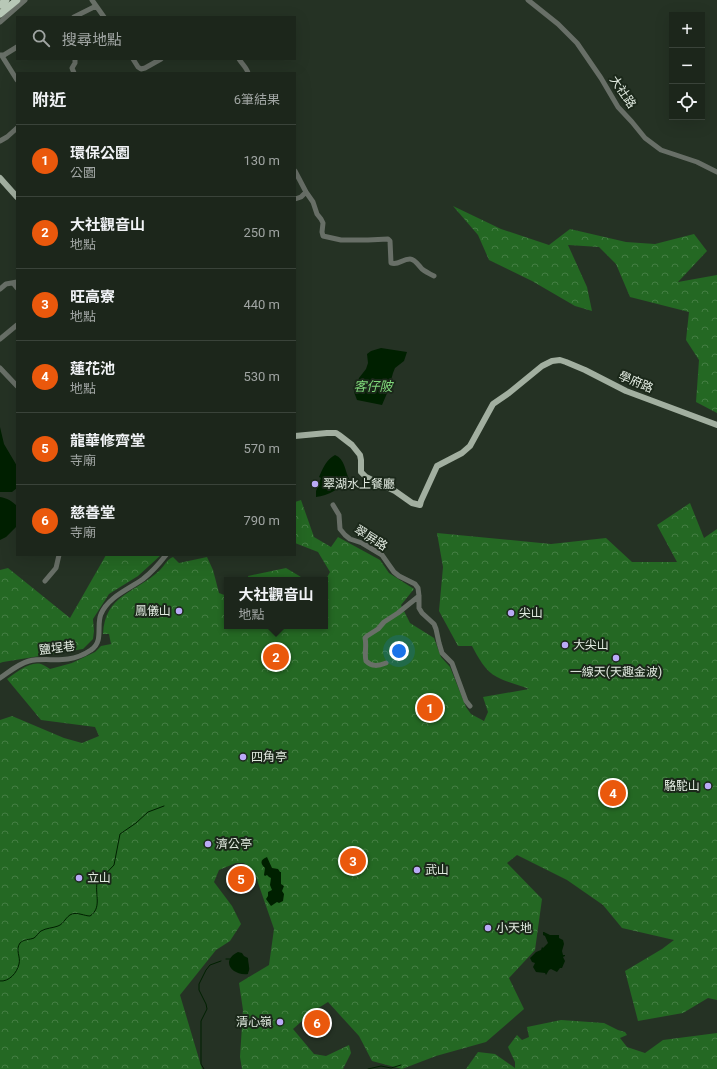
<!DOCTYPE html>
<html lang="zh-TW">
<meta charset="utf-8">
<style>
body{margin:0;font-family:Roboto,"Noto Sans TC",sans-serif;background:#252e24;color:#f1f3f6}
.controls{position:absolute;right:12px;top:12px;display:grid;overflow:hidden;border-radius:0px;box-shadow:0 4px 16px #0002}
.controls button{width:36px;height:36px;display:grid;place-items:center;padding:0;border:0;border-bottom:1px solid #3a433a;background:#1c261b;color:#f1f3f6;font:20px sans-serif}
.you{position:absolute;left:399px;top:651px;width:14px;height:14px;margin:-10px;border:3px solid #fff;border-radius:50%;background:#1a73e8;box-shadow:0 0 0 6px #1a73e833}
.badge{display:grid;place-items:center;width:26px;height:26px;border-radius:50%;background:#ea580c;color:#fff;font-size:13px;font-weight:700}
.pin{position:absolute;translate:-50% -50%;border:2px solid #fff;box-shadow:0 1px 4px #0006}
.popup{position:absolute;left:224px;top:577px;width:104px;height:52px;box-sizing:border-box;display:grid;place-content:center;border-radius:0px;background:#1c261b;filter:drop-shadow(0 1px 3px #0005);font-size:13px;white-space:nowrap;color:#a0a5a3}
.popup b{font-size:15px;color:#f1f3f6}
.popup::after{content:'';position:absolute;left:50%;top:100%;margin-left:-8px;border:8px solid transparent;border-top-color:#1c261b}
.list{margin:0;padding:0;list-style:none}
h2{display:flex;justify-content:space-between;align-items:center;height:52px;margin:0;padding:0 16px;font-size:17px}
h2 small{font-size:13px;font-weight:400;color:#a0a5a3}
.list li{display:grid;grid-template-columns:26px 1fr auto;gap:12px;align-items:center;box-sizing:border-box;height:72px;padding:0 16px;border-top:1px solid #3a433a}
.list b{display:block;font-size:15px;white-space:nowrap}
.list p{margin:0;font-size:13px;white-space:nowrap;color:#a0a5a3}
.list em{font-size:13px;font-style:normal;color:#a0a5a3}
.icon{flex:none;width:22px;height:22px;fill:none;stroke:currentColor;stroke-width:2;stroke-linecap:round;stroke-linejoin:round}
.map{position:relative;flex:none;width:717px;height:1069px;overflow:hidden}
.search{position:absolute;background:#1c261b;box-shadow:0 4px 16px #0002;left:16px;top:16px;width:280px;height:44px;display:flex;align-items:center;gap:10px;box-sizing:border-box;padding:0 14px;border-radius:0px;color:#a0a5a3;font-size:15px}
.panel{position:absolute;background:#1c261b;box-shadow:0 4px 16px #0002;left:16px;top:72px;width:280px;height:484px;border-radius:0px}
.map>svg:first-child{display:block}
.forest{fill:url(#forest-crowns)}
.water{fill:#002000}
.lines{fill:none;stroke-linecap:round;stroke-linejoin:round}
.stream{stroke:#002000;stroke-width:1}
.minor{stroke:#686f67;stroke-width:5}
.major{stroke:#a2afa0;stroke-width:6}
.highway{stroke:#b8c8b7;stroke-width:7}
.poi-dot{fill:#baaaf7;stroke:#1b281a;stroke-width:1.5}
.labels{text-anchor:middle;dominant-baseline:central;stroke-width:4;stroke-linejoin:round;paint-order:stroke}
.street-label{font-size:12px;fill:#e2ebe1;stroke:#1b281a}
.poi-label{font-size:12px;fill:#e2ebe1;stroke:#1b281a;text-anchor:start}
.water-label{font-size:13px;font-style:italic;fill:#7fd77a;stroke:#1b281a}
</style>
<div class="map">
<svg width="717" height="1069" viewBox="0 0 717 1069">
<defs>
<pattern id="forest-crowns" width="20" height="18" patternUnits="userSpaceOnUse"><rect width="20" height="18" fill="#246823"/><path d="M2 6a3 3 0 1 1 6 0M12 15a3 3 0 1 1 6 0" fill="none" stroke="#447e43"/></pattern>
</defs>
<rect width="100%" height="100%" fill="#253224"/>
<path class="forest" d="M 453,206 L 501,229 L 549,245 L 570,229 L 626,242 L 655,244 L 694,234 L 707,251 L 678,282 L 717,275 L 717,413 L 696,402 L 699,360 L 686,340 L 689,312 L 630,297 L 616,264 L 599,247 L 568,245 L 587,287 L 592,311 L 575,306 L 532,281 L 489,260 L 478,235 Z
M 301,500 L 314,537 L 331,547 L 338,537 L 380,560 L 389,573 L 414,589 L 401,605 L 410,623 L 434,638 L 441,657 L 450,667 L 466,707 L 471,714 L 484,721 L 488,712 L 483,697 L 529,689 C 518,685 506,682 497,677 C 485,671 478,657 472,646 L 458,646 L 439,611 L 443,567 L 437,533 L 551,544 L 606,538 L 632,562 L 677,562 L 657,525 L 690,503 L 704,538 L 717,529 L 717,1000 L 708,998 L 683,1013 L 638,1021 L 625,971 L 662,949 L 674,940 L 622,928 L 603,905 L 567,880 L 517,855 L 507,863 L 542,899 L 535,950 L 509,978 L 524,1009 L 486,1042 L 436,1056 L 402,1069 L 372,1061 L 359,1036 L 328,1002 L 312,1012 L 293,1029 L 314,1054 L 326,1056 L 349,1045 L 351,1053 L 343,1069 L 242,1069 L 240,1057 L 243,1010 L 239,983 L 269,965 L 274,929 L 256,877 L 244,863 L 236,863 L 219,870 L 214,882 L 232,906 L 241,924 L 230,941 L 216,950 L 180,995 L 202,1069 L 0,1069 L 0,720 L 12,716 L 64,738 L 82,743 L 99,736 L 95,727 L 41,720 L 7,679 C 16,673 29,661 41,664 C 44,665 47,667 50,669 L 72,663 L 95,652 L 101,646 L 111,644 L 109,634 L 103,634 C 105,594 136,593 160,570 C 165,565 167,559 173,557 L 179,563 L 207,557 L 213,570 L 219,593 L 227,596 L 227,626 L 325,626 L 325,581 L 330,572 L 318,552 L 295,543 L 295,502 Z
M 106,555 L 161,555 L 138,576 L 109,594 L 93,619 L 94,631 L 93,639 L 83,649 L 3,662 L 0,663 L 0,570 L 8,568 L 70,618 Z
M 286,568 L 306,580 L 249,580 L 248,576 Z
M 561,1020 L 604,1023 L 618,1030 L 625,1032 L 627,1035 L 620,1038 L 627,1047 L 645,1053 L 663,1040 L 717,1033 L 717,1069 L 466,1069 L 478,1052 L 495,1054 L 515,1068 L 515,1062 L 508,1047 L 517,1035 L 522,1040 L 529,1037 L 527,1027 Z"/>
<path class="water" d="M 381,348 L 407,352 L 404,361 L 395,368 L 393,373 L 388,391 L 382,405 L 357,400 L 354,392 L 359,378 L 366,369 L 368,363 L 367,354 L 371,351 Z
M 0,427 L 4,444 L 17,466 L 17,488 L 12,492 L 0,492 Z
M 335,455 C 345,459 345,471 349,479 C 341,488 328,496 316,497 L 316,491 L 321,478 L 319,477 C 323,468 326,460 335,455 Z
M 0,497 C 7,498 12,501 17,506 L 16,527 L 6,537 L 0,540 Z
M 267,857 L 272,868 L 278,869 L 280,872 L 281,872 L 281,884 L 284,886 L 282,891 L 284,894 L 283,901 L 279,903 L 277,902 L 271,906 L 266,899 L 268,896 L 268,892 L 272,890 L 270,885 L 271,878 L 269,877 L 267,875 L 265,876 L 264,875 L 265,868 C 260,863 260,860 267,857 Z
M 543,932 L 544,932 L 550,935 L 559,935 L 559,938 L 563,940 L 564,944 L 562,951 L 563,955 L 565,955 L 565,956 L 563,957 L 565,961 L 562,968 L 560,968 L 557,972 L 551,969 L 549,970 L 546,975 L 545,973 L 536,972 L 533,967 L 535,963 L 532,962 L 530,958 L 536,952 L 541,950 L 542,947 L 543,948 L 548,943 L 545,936 L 543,935 Z
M 238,952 L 242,953 L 244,956 L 248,958 C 248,962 249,964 249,967 C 250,970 248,972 248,974 C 232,976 220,961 238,952 Z"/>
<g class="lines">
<path class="stream" d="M 226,959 L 230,959
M 0,981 C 9,982 17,973 19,964 C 21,957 15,950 20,943 C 24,939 29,940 34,938 C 37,936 38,933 41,931 C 46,928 53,928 58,926 C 64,924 66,916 72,914 C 77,912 85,916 90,916 C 102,908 95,895 97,883 L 114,865 L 120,834 L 136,823 L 148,812 L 164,806
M 204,1069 L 201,1064 L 201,1021 L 207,1009 L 206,1004 L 199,990 L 199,984 L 206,970 L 210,965 L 221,961
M 368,1069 L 381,1066 L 391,1068 L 401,1065"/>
<path class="minor" d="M 92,0 L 104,17
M 528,0 L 558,24 L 577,43 L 601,78 L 618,107 L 632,122 L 645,138 L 661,150 L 697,162 L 717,172
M 74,17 L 96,6
M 0,22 L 25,0
M 0,55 L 4,55 L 17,47
M 2,56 L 17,80
M 133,59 L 138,67 L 141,69 L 145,68 L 161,59
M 239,59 C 242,64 247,68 248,73
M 74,73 L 72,68 L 75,63 L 75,59
M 0,141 L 7,137 L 17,128
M 295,171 L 306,192 L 313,202 L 317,214 L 321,219 L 323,223 L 322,232 L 323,236 L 341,240 L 368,240 L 388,239 L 390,241 L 391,263 C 398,266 402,259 410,259 C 415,259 419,266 422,269 C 426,272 430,274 434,276
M 295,199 L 301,197 L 306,192
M 13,283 L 17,288
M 0,289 L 6,284 L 17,282
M 0,339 L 17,325
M 0,368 L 17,386
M 333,505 L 339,515 L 340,529 L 345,535 L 350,539 L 362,543 L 382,555 L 389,565 L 394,572 L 399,576 L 415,584 L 418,588 L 419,596 L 419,608 L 422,613 L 434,624 L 436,629 L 439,643 L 442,653 L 452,663 L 466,701 L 470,706
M 45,581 L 56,568 L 59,555
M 386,663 C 378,666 372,667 366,661 C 364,653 367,646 365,638 L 367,636 L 378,629 L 384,622 L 398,613 L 419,596
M 0,678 C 9,672 18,664 29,661 C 42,658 55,661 68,659 C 76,658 85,654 91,650 C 104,642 96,625 101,614 C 108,597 129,589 143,579 C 152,572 159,564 166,555"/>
<path class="major" d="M 0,178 L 17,197
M 295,436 L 327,433 L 336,433 L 339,435 L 352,445 L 360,455 L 361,460 L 361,472 L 366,477 L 395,491 L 412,503 L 420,505 L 421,501 L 437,466 L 462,453 L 470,446 L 493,404 L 509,393 L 542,366 L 552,361 L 560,360 L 566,362 L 585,370 L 626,391 L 717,425"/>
<path class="highway" d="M 0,5 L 6,0
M 0,14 L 17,0"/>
</g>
<g class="poi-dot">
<circle cx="315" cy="484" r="4"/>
<circle cx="179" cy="611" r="4"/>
<circle cx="511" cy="613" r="4"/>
<circle cx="565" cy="645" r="4"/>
<circle cx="616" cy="658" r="4"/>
<circle cx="243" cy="757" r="4"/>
<circle cx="708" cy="786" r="4"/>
<circle cx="208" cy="844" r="4"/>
<circle cx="417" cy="870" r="4"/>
<circle cx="79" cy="878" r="4"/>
<circle cx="488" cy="928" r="4"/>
<circle cx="280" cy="1022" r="4"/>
</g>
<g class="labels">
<g class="street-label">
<text transform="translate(623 92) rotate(56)">大社路</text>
<text transform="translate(636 382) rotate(23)">學府路</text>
<text transform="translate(371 538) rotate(32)">翠屏路</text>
<text transform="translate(57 648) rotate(-7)">鹽埕巷</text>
</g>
<g class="poi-label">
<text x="323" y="484">翠湖水上餐廳</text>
<text x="171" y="611" text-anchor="end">鳳儀山</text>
<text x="519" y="613">尖山</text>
<text x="573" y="645">大尖山</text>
<text x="616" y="672" text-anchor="middle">一線天(天趣金波)</text>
<text x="251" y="757">四角亭</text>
<text x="700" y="786" text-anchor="end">駱駝山</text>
<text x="216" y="844">濟公亭</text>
<text x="425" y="870">武山</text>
<text x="87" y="878">立山</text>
<text x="496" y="928">小天地</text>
<text x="272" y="1022" text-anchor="end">清心嶺</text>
</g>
<g class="water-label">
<text x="373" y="386">客仔陂</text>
</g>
</g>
</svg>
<div class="controls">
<button>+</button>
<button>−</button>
<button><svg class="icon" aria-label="locate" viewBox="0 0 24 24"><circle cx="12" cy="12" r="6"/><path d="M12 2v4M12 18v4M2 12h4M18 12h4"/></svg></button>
</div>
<div class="you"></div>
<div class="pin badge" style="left:430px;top:708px">1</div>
<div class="pin badge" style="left:276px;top:657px">2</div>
<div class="popup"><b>大社觀音山</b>地點</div>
<div class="pin badge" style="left:353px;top:861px">3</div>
<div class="pin badge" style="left:613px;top:793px">4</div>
<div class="pin badge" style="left:241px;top:879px">5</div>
<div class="pin badge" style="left:317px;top:1023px">6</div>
<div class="search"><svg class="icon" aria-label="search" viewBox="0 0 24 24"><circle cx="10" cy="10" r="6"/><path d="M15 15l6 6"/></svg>搜尋地點</div>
<section class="panel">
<h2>附近<small>6筆結果</small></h2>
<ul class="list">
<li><span class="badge">1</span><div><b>環保公園</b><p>公園</p></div><em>130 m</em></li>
<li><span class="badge">2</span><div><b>大社觀音山</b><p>地點</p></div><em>250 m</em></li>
<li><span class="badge">3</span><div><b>旺高寮</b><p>地點</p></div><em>440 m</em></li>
<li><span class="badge">4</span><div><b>蓮花池</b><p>地點</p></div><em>530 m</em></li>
<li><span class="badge">5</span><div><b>龍華修齊堂</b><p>寺廟</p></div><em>570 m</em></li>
<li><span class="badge">6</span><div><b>慈善堂</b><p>寺廟</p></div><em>790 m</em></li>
</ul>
</section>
</div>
